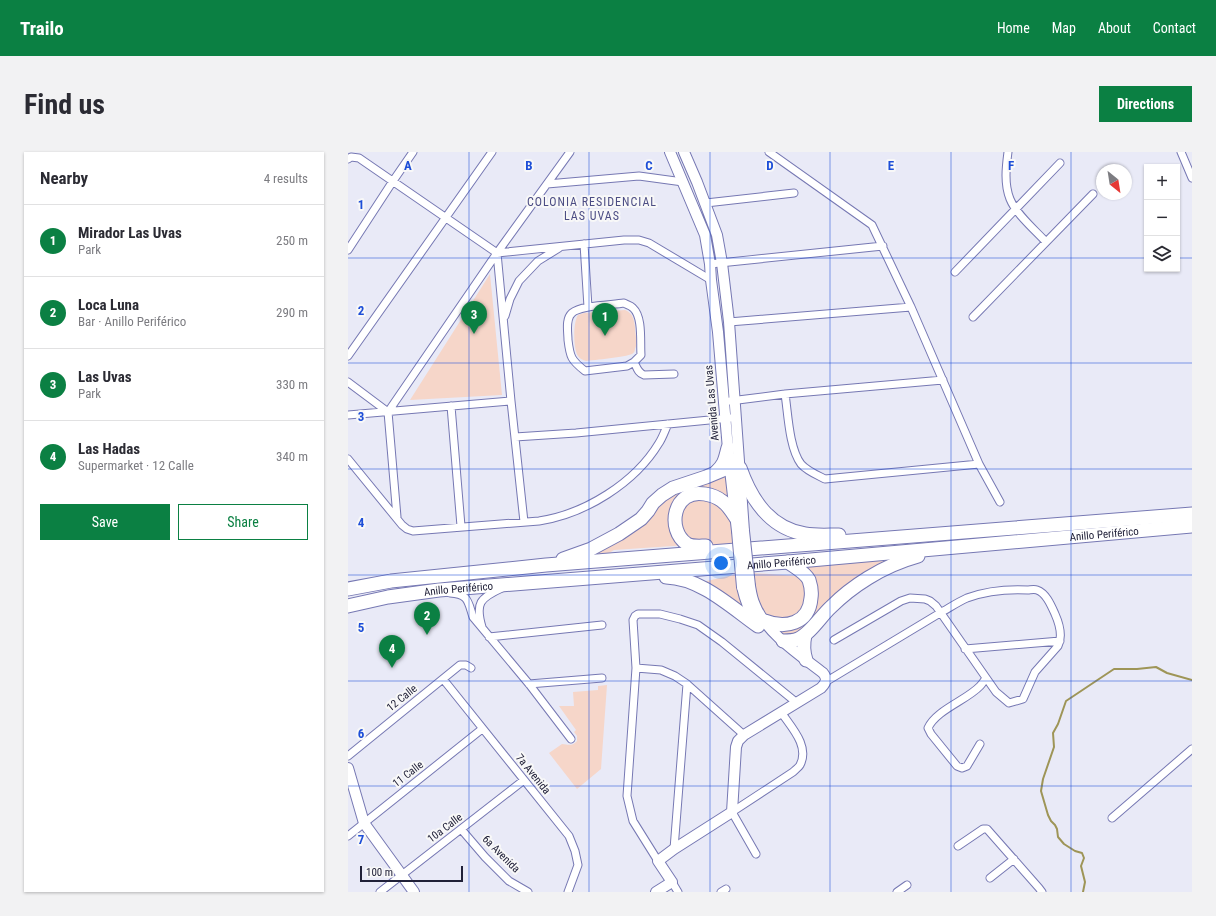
<!DOCTYPE html>
<meta charset="utf-8">
<style>
body{margin:0;font-family:"Roboto Condensed",sans-serif;background:#f2f2f3;color:#2b2b33}
.controls{position:absolute;right:12px;top:12px;display:grid;overflow:hidden;border-radius:0px;box-shadow:0 1px 3px #0004}
.controls button{width:36px;height:36px;display:grid;place-items:center;padding:0;border:0;border-bottom:1px solid #e1e1e2;background:#fff;color:#2b2b33;font:20px sans-serif}
.compass{position:absolute;left:748px;top:12px;width:36px;height:36px;border-radius:50%;background:#fff;box-shadow:0 1px 3px #0004;rotate:150deg}
.scale{position:absolute;left:12px;bottom:10px;width:103px;box-sizing:border-box;padding-left:4px;border:2px solid #202038;border-top:0;font-size:11px;line-height:14px;white-space:nowrap;color:#202038;-webkit-text-stroke:3px #f8f8f8;paint-order:stroke}
.you{position:absolute;left:373px;top:411px;width:14px;height:14px;margin:-10px;border:3px solid #fff;border-radius:50%;background:#1a73e8;box-shadow:0 0 0 6px #1a73e833}
.badge{display:grid;place-items:center;width:26px;height:26px;border-radius:50%;background:#0b8043;color:#fff;font-size:13px;font-weight:700}
.pin{position:absolute;translate:-50% -33px;filter:drop-shadow(0 1px 2px #0008)}
.pin::after{content:'';position:absolute;top:21px;width:14px;height:12px;background:inherit;clip-path:polygon(0 0,100% 0,50% 100%)}
.list{margin:0;padding:0;list-style:none}
h2{display:flex;justify-content:space-between;align-items:center;height:52px;margin:0;padding:0 16px;font-size:17px}
h2 small{font-size:13px;font-weight:400;color:#7c7c81}
.list li{display:grid;grid-template-columns:26px 1fr auto;gap:12px;align-items:center;box-sizing:border-box;height:72px;padding:0 16px;border-top:1px solid #e1e1e2}
.list b{display:block;font-size:15px;white-space:nowrap}
.list p{margin:0;font-size:13px;white-space:nowrap;color:#7c7c81}
.list em{font-size:13px;font-style:normal;color:#7c7c81}
.actions{display:flex;gap:8px;padding:12px 16px}
.actions a{flex:1;padding:9px 0;border:1px solid #0b8043;border-radius:0px;text-align:center;font-size:14px;color:#0b8043}
.actions .main{background:#0b8043;color:#fff}
.icon{flex:none;width:22px;height:22px;fill:none;stroke:currentColor;stroke-width:2;stroke-linecap:round;stroke-linejoin:round}
.map{position:relative;flex:none;width:844px;height:740px;overflow:hidden;border-radius:0px}
header{display:flex;align-items:center;gap:24px;box-sizing:border-box;height:56px;padding:0 20px;background:#0b8043;color:#fff}
header strong{font-size:19px}
nav{display:flex;gap:22px;margin-inline-start:auto;font-size:14px}
.intro{display:flex;align-items:center;justify-content:space-between;box-sizing:border-box;height:96px;padding:0 24px}
h1{margin:0;font-size:28px}
.button{padding:10px 18px;border-radius:0px;background:#0b8043;color:#fff;font-size:14px;font-weight:700}
main{display:flex;gap:24px;padding:0 24px}
aside{flex:1;background:#fff;border-radius:0px;box-shadow:0 1px 3px #0004}
.map>svg:first-child{display:block}
.green{fill:#f6d6c9}
.lines{fill:none;stroke-linecap:round;stroke-linejoin:round}
.stream{stroke:#9e9557;stroke-width:2}
.street-casing{stroke:#7678b3;stroke-width:9}
.secondary-casing{stroke:#7678b3;stroke-width:12}
.highway-casing{stroke:#7678b3;stroke-width:15}
.street{stroke:#fff;stroke-width:7}
.secondary{stroke:#fff;stroke-width:10}
.highway{stroke:#fff;stroke-width:13}
.secondary-bridge-casing{stroke:#7678b3;stroke-width:12;stroke-linecap:butt}
.secondary-bridge{stroke:#fff;stroke-width:10}
.grid{fill:none;stroke:#1d4ed8;stroke-width:1;stroke-opacity:0.55}
.labels{text-anchor:middle;dominant-baseline:central;stroke-width:4;stroke-linejoin:round;paint-order:stroke}
.street-label{font-size:11px;fill:#202038;stroke:#f8f8f8}
.neighbourhood-label{font-size:12px;letter-spacing:1px;fill:#4c4d84;stroke:#f8f8f8}
.grid-label{font-size:13px;text-anchor:middle;font-weight:bold;fill:#1d4ed8;stroke:#f8f8f8;stroke-width:4;stroke-linejoin:round;paint-order:stroke}
</style>
<header>
<strong>Trailo</strong>
<nav><a>Home</a><a>Map</a><a>About</a><a>Contact</a></nav>
</header>
<div class="intro"><h1>Find us</h1><a class="button">Directions</a></div>
<main>
<aside>
<h2>Nearby<small>4 results</small></h2>
<ul class="list">
<li><span class="badge">1</span><div><b>Mirador Las Uvas</b><p>Park</p></div><em>250 m</em></li>
<li><span class="badge">2</span><div><b>Loca Luna</b><p>Bar · Anillo Periférico</p></div><em>290 m</em></li>
<li><span class="badge">3</span><div><b>Las Uvas</b><p>Park</p></div><em>330 m</em></li>
<li><span class="badge">4</span><div><b>Las Hadas</b><p>Supermarket · 12 Calle</p></div><em>340 m</em></li>
</ul>
<div class="actions"><a class="main">Save</a><a>Share</a></div>
</aside>
<div class="map">
<svg width="844" height="740" viewBox="0 0 844 740">
<rect width="100%" height="100%" fill="#e9eaf7"/>
<path class="green" d="M 142,122 L 154,243 L 62,248 Z
M 277,158 C 285,161 286,168 287,175 C 287,182 290,191 287,197 C 287,199 286,201 284,202 C 278,205 246,208 238,209 C 235,208 232,207 230,204 C 225,196 225,170 230,163 L 236,161 Z
M 382,315 L 390,390 L 363,394 L 340,393 L 266,398 L 248,409 L 243,397 L 305,351 Z
M 533,402 L 548,411 L 520,426 L 457,483 L 435,489 L 353,436 L 359,429 L 389,422 L 405,421 L 449,424 L 454,408 L 476,414 L 519,409 Z
M 259,533 L 253,617 L 229,637 L 201,601 L 214,592 C 221,593 225,594 229,589 L 229,584 L 226,580 L 228,578 L 211,554 L 226,554 L 225,540 L 250,538 L 250,534 Z"/>
<g class="lines">
<path class="stream" d="M 735,740 L 737,730 L 733,714 L 736,706 L 734,701 L 727,699 L 716,692 L 710,685 L 709,677 L 707,673 L 703,669 L 700,663 L 693,639 L 695,627 L 706,595 L 705,581 L 710,572 L 718,549 L 766,517 L 789,517 L 808,515 L 819,521 L 844,528"/>
<g class="street-casing">
<path id="street" d="M 421,0 L 524,73 L 563,155 L 631,312 L 652,350
M 660,0 C 658,15 656,32 662,47 C 668,62 687,78 698,90
M 833,0 L 844,26
M 0,7 L 3,5 L 11,6 L 149,101 L 276,88 L 291,88 L 301,91 L 363,128
M 199,32 L 291,24 L 335,30
M 358,51 L 446,41
M 236,92 L 240,155
M 0,98 L 45,29 L 65,0
M 149,101 L 163,249 L 176,370
M 362,112 L 535,94
M 607,120 L 712,11
M 276,151 C 279,153 282,153 285,156 C 295,165 292,190 293,203 L 286,210 L 279,214 L 237,219 C 223,208 222,205 220,188 C 220,180 217,167 224,161 C 233,153 264,153 276,151 Z
M 157,164 L 162,147 L 171,129 L 190,109 L 211,96
M 625,165 L 745,42
M 381,170 L 563,155
M 0,204 L 144,0
M 286,210 C 289,216 290,221 296,223 L 326,222
M 0,230 L 40,260
M 437,242 C 440,261 441,296 453,312 C 459,319 469,323 477,327 L 631,312
M 382,249 L 437,242 L 595,228
M 103,254 L 113,374
M 0,263 L 163,249
M 167,285 L 228,281 L 382,266
M 0,307 L 54,373 L 59,377 L 65,379 L 191,369 C 237,362 287,331 311,291 C 315,285 317,278 320,272
M 49,365 L 40,260 L 149,101 L 222,0
M 102,441 C 121,442 120,450 125,465 L 181,532 L 223,587
M 134,475 C 127,451 132,446 154,436
M 141,485 L 254,473
M 617,497 L 712,489
M 288,516 L 313,518 L 327,524 L 339,532 L 396,583
M 95,527 L 221,684 L 227,699 L 230,713 L 220,740
M 479,529 L 592,461 C 601,456 610,450 619,446 C 638,439 660,437 680,438 C 682,438 686,437 689,438 C 698,441 703,453 707,462 C 711,471 715,484 710,494 L 687,520 L 675,547 L 661,551 L 648,540 L 588,454 L 582,449 L 577,447 L 562,446 L 553,449 L 486,488
M 181,532 L 254,526
M 632,592 L 619,614 L 614,616 L 609,614 L 583,582 L 580,576 C 588,558 619,548 632,534 C 634,532 636,529 638,526
M 0,604 L 112,513 L 118,513 L 123,516
M 764,666 L 844,597
M 113,677 L 137,705 L 161,729 L 180,740
M 0,684 L 134,577
M 610,694 L 635,677 L 639,677 L 691,736 L 694,740
M 326,697 L 339,532
M 408,702 L 384,660 L 445,620 C 447,618 451,615 452,613 C 462,594 443,575 433,560
M 310,709 L 285,669 L 279,644 L 288,516 L 285,468 L 287,464 L 290,462 L 312,462 L 332,467 L 350,473 L 374,490 L 449,551
M 642,726 L 666,707
M 324,730 L 330,740
M 32,740 L 176,628
M 373,740 L 378,737
M 549,740 L 559,733"/>
</g>
<g class="secondary-casing">
<path id="secondary" d="M 322,0 L 357,83 L 362,112 L 363,128 L 370,180 L 381,309 L 389,379
M 336,0 L 349,30 L 369,83 L 374,111 L 381,170 L 396,379
M 394,435 C 397,448 401,459 408,470
M 0,616 L 16,671 L 66,740
M 308,740 L 324,730 L 310,709 L 326,697 L 384,660 L 388,595 L 390,589 L 396,583 L 473,536 C 478,531 480,527 475,521 C 452,503 418,481 407,453 C 404,447 403,440 402,434"/>
</g>
<g class="highway-casing">
<g id="highway">
<path d="M 392,316 C 403,347 421,376 457,382 C 468,384 480,383 491,383"/>
<path d="M 368,320 C 377,312 377,307 380,296"/>
<path d="M 358,394 C 352,394 344,395 339,392 C 318,378 325,336 357,342 C 363,343 369,345 374,349 C 380,353 384,360 388,366"/>
<path d="M 215,407 L 243,397 L 271,382 L 293,367 L 300,359 L 305,351 L 314,343 L 325,336 L 358,325 L 382,315"/>
<path d="M 318,425 C 353,426 383,455 410,474"/>
<path d="M 0,437 L 43,429 L 198,413 L 844,362"/>
<path id="s1" d="M 0,454 L 40,445 L 91,438 L 440,410 L 844,374"/>
<path d="M 417,469 C 437,477 461,472 463,446 C 464,440 463,434 461,428 C 457,420 446,415 440,410"/>
<path d="M 457,483 C 455,492 455,499 458,508"/>
<path d="M 435,489 C 440,489 445,489 450,487 C 462,482 473,464 483,455 C 494,444 507,434 520,426 C 536,416 552,409 570,404"/>
</g>
</g>
<use href="#street" class="street"/>
<use href="#secondary" class="secondary"/>
<use href="#highway" class="highway"/>
<g class="secondary-bridge-casing">
<path id="secondary-bridge" d="M 389,379 L 394,435
M 396,379 L 402,434"/>
</g>
<use href="#secondary-bridge" class="secondary-bridge"/>
</g>
<path class="grid" d="M 121,0 L 121,740M 241,0 L 241,740M 362,0 L 362,740M 482,0 L 482,740M 603,0 L 603,740M 723,0 L 723,740M 0,106 L 799,106M 829,106 L 844,106M 0,211 L 844,211M 0,317 L 844,317M 0,423 L 844,423M 0,529 L 844,529M 0,634 L 844,634"/>
<g class="labels">
<g class="street-label">
<text transform="translate(364 251) rotate(-95)">Avenida Las Uvas</text>
<text stroke="none"><textPath href="#s1" startOffset="760">Anillo Periférico</textPath></text>
<text stroke="none"><textPath href="#s1" startOffset="436">Anillo Periférico</textPath></text>
<text stroke="none"><textPath href="#s1" startOffset="112">Anillo Periférico</textPath></text>
<text transform="translate(54 546) rotate(-39)">12 Calle</text>
<text transform="translate(60 622) rotate(-38)">11 Calle</text>
<text transform="translate(185 622) rotate(51)">7a Avenida</text>
<text transform="translate(97 676) rotate(-37)">10a Calle</text>
<text transform="translate(153 702) rotate(45)">6a Avenida</text>
</g>
<g class="neighbourhood-label">
<text x="244" y="50">COLONIA RESIDENCIAL<tspan x="244" dy="14">LAS UVAS</tspan></text>
</g>
</g>
<g class="grid-label">
<text x="60" y="18">A</text>
<text x="181" y="18">B</text>
<text x="301" y="18">C</text>
<text x="422" y="18">D</text>
<text x="543" y="18">E</text>
<text x="663" y="18">F</text>
<text x="13" y="57">1</text>
<text x="13" y="163">2</text>
<text x="13" y="269">3</text>
<text x="13" y="375">4</text>
<text x="13" y="480">5</text>
<text x="13" y="586">6</text>
<text x="13" y="692">7</text>
</g>
</svg>
<div class="controls">
<button>+</button>
<button>−</button>
<button><svg class="icon" aria-label="layers" viewBox="0 0 24 24"><path d="M12 4l9 5-9 5-9-5zM3 14l9 5 9-5"/></svg></button>
</div>
<svg class="compass" viewBox="-18 -18 36 36"><path d="M0-13l5 13h-10z" fill="#e53935"/><path d="M0 13l5-13h-10z" fill="#7c7c81"/></svg>
<div class="scale">100 m</div>
<div class="you"></div>
<div class="pin badge" style="left:257px;top:184px">1</div>
<div class="pin badge" style="left:79px;top:483px">2</div>
<div class="pin badge" style="left:126px;top:182px">3</div>
<div class="pin badge" style="left:44px;top:516px">4</div>
</div>
</main>
